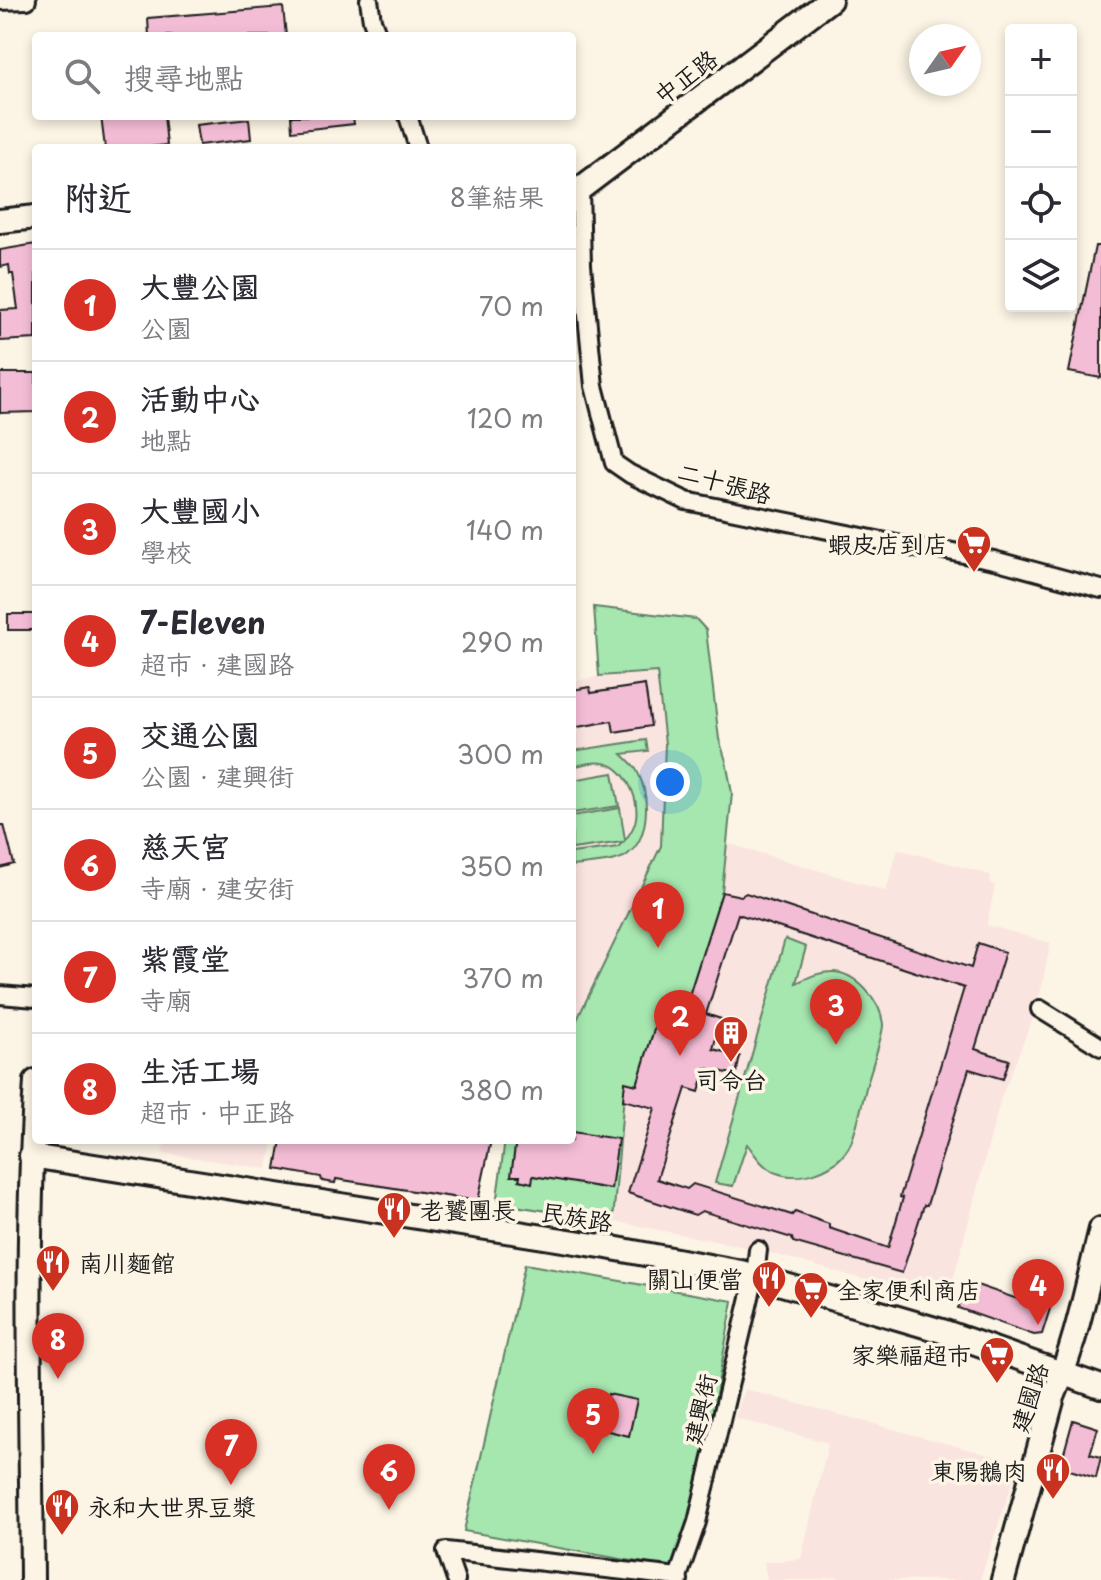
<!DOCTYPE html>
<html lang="zh-TW">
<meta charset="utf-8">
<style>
body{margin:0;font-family:"Playpen Sans","LXGW WenKai TC",sans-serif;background:#f7f7f7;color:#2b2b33}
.controls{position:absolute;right:24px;top:24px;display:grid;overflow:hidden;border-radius:8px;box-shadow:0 4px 12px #0003}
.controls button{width:72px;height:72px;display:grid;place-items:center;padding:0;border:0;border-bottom:2px solid #e1e1e2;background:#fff;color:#2b2b33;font:40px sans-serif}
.compass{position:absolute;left:909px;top:24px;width:72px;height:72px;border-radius:50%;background:#fff;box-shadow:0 4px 12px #0003;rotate:56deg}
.you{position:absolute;left:670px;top:782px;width:28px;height:28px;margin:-20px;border:6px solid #fff;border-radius:50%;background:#1a73e8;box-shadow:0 0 0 12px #1a73e833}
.badge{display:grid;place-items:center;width:52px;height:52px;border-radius:50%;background:#d93025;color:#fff;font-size:26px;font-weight:700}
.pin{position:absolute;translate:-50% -66px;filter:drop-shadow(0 2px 4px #0008)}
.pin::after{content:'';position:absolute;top:42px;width:28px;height:24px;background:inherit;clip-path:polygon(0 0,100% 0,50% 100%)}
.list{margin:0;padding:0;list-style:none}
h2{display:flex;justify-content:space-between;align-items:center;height:104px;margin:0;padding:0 32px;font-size:34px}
h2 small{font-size:26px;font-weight:400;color:#7c7c81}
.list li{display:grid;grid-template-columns:52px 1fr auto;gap:24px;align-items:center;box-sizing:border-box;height:112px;padding:0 32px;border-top:2px solid #e1e1e2}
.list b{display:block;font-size:30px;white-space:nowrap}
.list p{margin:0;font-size:26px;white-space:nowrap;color:#7c7c81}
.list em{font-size:26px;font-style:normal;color:#7c7c81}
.icon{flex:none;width:44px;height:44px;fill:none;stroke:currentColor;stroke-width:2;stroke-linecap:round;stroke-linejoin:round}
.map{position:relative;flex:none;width:1101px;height:1580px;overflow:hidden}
.search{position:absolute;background:#fff;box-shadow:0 4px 12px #0003;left:32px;top:32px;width:544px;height:88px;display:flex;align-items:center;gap:20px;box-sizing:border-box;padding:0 28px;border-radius:8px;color:#7c7c81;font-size:30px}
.panel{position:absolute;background:#fff;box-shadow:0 4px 12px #0003;left:32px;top:144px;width:544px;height:1000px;border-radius:8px}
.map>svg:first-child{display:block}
.built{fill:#fae4e0}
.green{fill:#a6e6af;stroke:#618166;stroke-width:2}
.building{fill:#f4bdd6;stroke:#1c1c1c;stroke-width:2;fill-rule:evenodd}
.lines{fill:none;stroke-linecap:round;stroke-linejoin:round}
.street-casing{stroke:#1c1c1c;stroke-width:22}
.secondary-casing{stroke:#1c1c1c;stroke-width:28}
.street{stroke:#fcf5e5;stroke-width:16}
.secondary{stroke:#fcf5e5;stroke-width:22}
.labels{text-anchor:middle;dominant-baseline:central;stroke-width:7;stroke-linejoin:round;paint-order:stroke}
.street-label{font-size:24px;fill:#1c1c1c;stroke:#fcf5e5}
.poi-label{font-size:24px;fill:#1c1c1c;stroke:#fcf5e5;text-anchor:end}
</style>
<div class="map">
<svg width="1101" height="1580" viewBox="0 0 1101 1580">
<rect width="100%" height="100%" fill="#fcf5e5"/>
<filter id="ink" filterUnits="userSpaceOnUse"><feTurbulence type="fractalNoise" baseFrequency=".0125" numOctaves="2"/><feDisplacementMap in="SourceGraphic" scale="16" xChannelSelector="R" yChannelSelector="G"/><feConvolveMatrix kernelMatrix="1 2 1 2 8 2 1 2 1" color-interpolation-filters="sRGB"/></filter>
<g filter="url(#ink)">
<path class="built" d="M 657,671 L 665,744 L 661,846 L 572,1030 L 572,682 L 599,676 Z
M 727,843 L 886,891 L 898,849 L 991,875 L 990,883 L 995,885 L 987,925 L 1051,943 L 1037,1008 L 1001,1098 L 949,1296 L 941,1301 L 759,1250 L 613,1221 L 625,1082 L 662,1003 L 685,1007 L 722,892 Z
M 165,1140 L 273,1140 L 268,1169 L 162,1153 Z
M 744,1389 L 1019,1463 L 980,1580 L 846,1580 L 836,1577 L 817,1580 L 767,1580 L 764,1562 L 801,1559 L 828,1443 L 735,1418 Z"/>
<path class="green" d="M 594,607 L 696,619 L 706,630 L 719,739 L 726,761 L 732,793 L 722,892 L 685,1008 L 662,1003 L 637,1085 L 625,1083 L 613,1221 L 502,1204 L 497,1197 L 505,1140 L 572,1140 L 572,1030 L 661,846 L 665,744 L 657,672 L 599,676 Z
M 646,740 L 648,751 L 622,754 C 628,760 635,765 638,773 C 650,796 650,838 627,855 C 617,863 586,864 572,866 L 572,853 L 618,847 L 623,842 L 572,849 L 572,816 L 620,808 L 625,840 C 630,834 635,826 636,818 C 639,797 625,766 603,763 C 594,761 581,765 572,767 L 572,751 Z
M 613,773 L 619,806 L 572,813 L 572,780 Z
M 785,939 L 806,947 L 796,983 C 807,978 818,972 831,972 C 855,971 881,1001 883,1024 C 884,1033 870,1072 867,1084 C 862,1103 858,1125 851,1143 C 838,1171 798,1184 772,1171 C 760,1164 755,1154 747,1144 L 733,1186 L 715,1183 Z
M 525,1264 L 733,1301 L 691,1534 L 677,1569 L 464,1531 Z"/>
<path class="building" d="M 283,7 L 286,36 L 149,36 L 148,18 Z
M 101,116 L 164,116 L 167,145 L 140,148 L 105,148 Z
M 291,116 L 353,116 L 354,124 L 292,131 Z
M 249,119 L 251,139 L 199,145 L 196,125 Z
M 36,244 L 36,339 L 0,341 L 0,310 L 18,309 L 13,274 L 10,274 L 9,265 L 0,267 L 0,250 Z
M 1095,246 L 1101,246 L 1101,378 L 1069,372 Z
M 0,373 L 36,373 L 36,412 L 0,413 Z
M 8,614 L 36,614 L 36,630 L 8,630 Z
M 645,685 L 651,726 L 614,732 L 612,721 L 572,728 L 572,690 L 590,687 L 591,693 Z
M 0,825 L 4,825 L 14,864 L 0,868 Z
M 722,892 L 741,896 L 746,893 L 971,968 L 978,943 L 1005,952 L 975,1049 L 1009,1060 L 1003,1079 L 969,1069 L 927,1205 L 924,1205 L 902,1273 L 793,1242 L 792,1238 L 702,1211 L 695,1215 L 628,1193 L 655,1108 L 623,1100 L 625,1082 L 637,1085 L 662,1003 L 685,1008 ZM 738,914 L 964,988 L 900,1197 L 903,1198 L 888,1248 L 829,1228 L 829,1224 L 795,1212 L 792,1215 L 693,1184 L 687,1189 L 657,1179 L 686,1088 L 699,1092 L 706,1068 L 736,1075 L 740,1056 L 713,1049 L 721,1019 L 706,1014 Z
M 572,1132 L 618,1139 L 611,1189 L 533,1176 L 532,1183 L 519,1180 L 520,1176 L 511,1176 L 516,1140 L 572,1140 Z
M 281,1140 L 491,1140 L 478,1201 L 336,1179 L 335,1183 L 322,1181 L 321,1177 L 276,1169 Z
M 968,1282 L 1029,1303 L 1031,1293 L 1053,1299 L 1042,1334 L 1034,1335 L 958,1308 Z
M 608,1394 L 637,1400 L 629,1436 L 600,1429 Z
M 1073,1420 L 1098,1428 L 1090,1454 L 1101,1457 L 1096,1478 L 1060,1467 Z"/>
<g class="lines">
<g class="street-casing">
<path id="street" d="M 369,0 L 372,20 L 378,36
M 0,1 L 27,0
M 408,116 L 418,148
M 580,189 L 582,265 L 594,386 L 614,463 L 630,474 L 686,501 L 921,549 L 938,549 L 994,560 L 1101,589
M 0,995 L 36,998
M 1040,1009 L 1101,1047
M 456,1580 L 446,1551 L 678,1577
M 679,1580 L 678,1577 L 697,1522 L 755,1276 L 758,1250"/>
</g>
<g class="secondary-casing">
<path id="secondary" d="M 572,195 L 830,0
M 0,221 L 36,217
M 31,1156 L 607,1247 L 741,1272 L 942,1331 L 1101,1387
M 32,1580 C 31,1414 25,1247 36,1081
M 1003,1580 L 1053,1397 C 1076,1344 1087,1285 1101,1229"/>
</g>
<use href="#street" class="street"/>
<use href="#secondary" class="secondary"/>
</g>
</g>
<defs>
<g id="supermarket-pin" transform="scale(1.8)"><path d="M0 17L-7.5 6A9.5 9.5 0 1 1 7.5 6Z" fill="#c8321e" stroke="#fcf5e5"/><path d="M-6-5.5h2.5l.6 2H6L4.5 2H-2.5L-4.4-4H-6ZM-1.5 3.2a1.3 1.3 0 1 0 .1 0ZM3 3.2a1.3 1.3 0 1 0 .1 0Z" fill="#fff"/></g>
<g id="building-pin" transform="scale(1.8)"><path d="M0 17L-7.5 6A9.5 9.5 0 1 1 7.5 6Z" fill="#c8321e" stroke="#fcf5e5"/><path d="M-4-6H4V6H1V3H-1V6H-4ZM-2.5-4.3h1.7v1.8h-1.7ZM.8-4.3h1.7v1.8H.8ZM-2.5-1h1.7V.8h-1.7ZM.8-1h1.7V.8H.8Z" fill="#fff"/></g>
<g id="restaurant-pin" transform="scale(1.8)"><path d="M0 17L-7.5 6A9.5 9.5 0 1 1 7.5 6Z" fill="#c8321e" stroke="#fcf5e5"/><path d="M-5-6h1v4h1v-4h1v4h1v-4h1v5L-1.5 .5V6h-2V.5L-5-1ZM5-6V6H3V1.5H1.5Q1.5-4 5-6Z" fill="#fff"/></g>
</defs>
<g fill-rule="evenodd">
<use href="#supermarket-pin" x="974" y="543"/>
<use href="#building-pin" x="731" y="1033"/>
<use href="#restaurant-pin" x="394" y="1209"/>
<use href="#restaurant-pin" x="53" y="1262"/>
<use href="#restaurant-pin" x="769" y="1278"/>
<use href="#supermarket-pin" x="811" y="1289"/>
<use href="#supermarket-pin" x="997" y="1354"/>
<use href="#restaurant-pin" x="1053" y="1470"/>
<use href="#restaurant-pin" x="62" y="1506"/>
</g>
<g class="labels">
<g class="street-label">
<text transform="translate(685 76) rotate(-37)">中正路</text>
<text transform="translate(725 482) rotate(15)">二十張路</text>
<text transform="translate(577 1216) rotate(9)">民族路</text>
<text transform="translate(1028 1397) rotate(-72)">建國路</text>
<text transform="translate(699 1409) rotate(-77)">建興街</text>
</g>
<g class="poi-label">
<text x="948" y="543">蝦皮店到店</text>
<text x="731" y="1079" text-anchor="middle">司令台</text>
<text x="420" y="1209" text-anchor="start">老饕團長</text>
<text x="79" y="1262" text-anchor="start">南川麵館</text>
<text x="743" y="1278">關山便當</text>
<text x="837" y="1289" text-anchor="start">全家便利商店</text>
<text x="971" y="1354">家樂福超市</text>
<text x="1027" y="1470">東陽鵝肉</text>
<text x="88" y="1506" text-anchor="start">永和大世界豆漿</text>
</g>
</g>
</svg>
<div class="controls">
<button>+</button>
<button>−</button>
<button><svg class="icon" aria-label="locate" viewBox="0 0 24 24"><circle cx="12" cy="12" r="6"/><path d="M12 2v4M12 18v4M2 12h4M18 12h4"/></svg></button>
<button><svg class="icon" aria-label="layers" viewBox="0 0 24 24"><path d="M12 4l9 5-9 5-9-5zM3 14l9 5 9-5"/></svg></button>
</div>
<svg class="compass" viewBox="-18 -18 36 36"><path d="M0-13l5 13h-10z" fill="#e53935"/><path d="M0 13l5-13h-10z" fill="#7c7c81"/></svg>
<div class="you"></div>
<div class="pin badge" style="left:658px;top:948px">1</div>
<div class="pin badge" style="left:680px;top:1056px">2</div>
<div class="pin badge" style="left:836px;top:1045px">3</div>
<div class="pin badge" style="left:1038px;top:1325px">4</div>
<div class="pin badge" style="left:593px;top:1454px">5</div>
<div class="pin badge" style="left:389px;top:1510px">6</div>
<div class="pin badge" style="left:231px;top:1485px">7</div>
<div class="pin badge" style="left:58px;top:1379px">8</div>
<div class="search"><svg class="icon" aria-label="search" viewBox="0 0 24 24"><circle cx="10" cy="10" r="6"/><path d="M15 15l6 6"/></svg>搜尋地點</div>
<section class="panel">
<h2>附近<small>8筆結果</small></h2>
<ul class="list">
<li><span class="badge">1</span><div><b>大豐公園</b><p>公園</p></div><em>70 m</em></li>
<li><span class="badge">2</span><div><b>活動中心</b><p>地點</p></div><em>120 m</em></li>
<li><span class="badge">3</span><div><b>大豐國小</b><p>學校</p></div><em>140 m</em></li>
<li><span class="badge">4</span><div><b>7-Eleven</b><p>超市 · 建國路</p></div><em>290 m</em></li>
<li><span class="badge">5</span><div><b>交通公園</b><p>公園 · 建興街</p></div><em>300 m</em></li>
<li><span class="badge">6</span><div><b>慈天宮</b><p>寺廟 · 建安街</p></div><em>350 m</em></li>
<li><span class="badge">7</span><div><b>紫霞堂</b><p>寺廟</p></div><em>370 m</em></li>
<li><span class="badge">8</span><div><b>生活工場</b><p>超市 · 中正路</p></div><em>380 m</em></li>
</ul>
</section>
</div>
